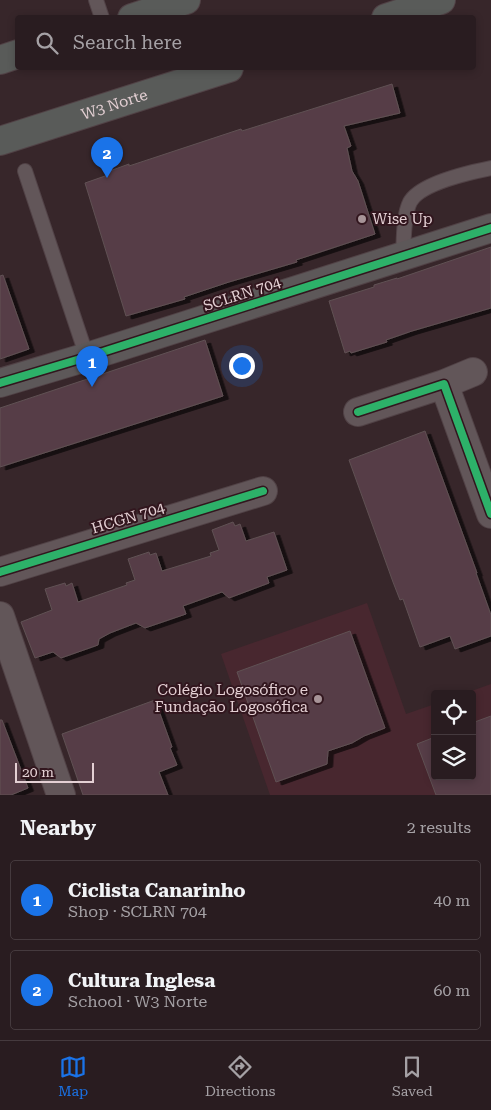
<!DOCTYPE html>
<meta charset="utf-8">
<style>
body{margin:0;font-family:"Roboto Serif",serif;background:#35292d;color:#f1f3f6}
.controls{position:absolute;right:15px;bottom:15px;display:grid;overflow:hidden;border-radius:5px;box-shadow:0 2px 8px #0003}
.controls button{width:45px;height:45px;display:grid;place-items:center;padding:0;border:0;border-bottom:1px solid #453a3e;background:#291c20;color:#f1f3f6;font:25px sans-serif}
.scale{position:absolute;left:15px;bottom:12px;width:79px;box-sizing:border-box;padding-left:5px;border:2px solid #e4d0d4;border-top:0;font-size:14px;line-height:18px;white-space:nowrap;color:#e4d0d4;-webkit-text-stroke:4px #32161e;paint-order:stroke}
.you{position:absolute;left:241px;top:365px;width:18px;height:18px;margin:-12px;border:4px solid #fff;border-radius:50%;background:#1a73e8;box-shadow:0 0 0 8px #1a73e833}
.badge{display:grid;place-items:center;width:32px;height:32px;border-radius:50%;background:#1a73e8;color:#fff;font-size:16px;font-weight:700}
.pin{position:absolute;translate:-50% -41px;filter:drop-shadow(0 1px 2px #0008)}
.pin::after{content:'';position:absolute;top:26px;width:18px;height:15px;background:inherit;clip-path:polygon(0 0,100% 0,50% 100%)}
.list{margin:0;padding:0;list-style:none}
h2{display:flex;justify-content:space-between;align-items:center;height:65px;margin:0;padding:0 20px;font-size:21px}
h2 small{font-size:16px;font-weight:400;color:#a5a1a5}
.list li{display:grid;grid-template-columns:32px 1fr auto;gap:15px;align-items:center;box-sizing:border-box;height:80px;margin:0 10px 10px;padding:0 10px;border:1px solid #453a3e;border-radius:5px}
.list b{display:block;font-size:19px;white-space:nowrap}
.list p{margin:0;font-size:16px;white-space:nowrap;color:#a5a1a5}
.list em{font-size:16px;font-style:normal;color:#a5a1a5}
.icon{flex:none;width:28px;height:28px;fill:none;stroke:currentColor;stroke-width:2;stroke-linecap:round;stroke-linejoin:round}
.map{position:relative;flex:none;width:491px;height:795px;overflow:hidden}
.search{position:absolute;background:#291c20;box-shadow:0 2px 8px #0003;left:15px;right:15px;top:15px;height:55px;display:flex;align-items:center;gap:12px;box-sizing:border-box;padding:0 18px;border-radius:5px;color:#a5a1a5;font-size:19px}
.sheet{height:245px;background:#291c20}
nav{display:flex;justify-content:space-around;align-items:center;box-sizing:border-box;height:70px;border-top:1px solid #453a3e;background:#291c20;font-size:14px;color:#a5a1a5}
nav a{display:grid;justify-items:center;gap:2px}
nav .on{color:#1a73e8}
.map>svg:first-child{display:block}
.built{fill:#48272f}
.building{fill:#563e46;stroke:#605154;filter:url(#shadow)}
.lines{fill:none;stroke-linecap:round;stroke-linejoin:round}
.lane-casing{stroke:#514246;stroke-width:16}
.street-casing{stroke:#514246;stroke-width:30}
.secondary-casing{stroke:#514246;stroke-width:30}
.primary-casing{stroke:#514246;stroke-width:30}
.lane{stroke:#625659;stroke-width:14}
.street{stroke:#625659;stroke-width:28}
.secondary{stroke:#5d5859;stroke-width:28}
.primary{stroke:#595b59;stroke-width:28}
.cycleway-casing{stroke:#32161e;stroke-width:11}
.cycleway{stroke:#2db169;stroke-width:8}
.poi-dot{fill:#a79498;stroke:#32161e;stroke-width:2}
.labels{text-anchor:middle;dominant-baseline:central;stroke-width:4;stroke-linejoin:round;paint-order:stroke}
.street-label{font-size:15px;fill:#e4d0d4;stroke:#32161e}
.poi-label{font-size:15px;fill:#e4d0d4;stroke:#32161e;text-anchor:start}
</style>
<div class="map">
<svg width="491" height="795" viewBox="0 0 491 795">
<defs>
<filter id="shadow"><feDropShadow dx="5.5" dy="3" stdDeviation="0" flood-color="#0009"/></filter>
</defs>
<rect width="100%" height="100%" fill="#37262a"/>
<path class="built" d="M 367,603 L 406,714 L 435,704 L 435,776 L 472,776 L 472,694 L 463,694 L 491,684 L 491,795 L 270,795 L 221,654 Z"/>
<path class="building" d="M 392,84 L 400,113 L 344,126 L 351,146 L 347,148 L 352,171 L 358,181 L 375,234 L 296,260 L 297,262 L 229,282 L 184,297 L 185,299 L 126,316 L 85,183 L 108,175 L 107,172 L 129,164 L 129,166 L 241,129 L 242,131 Z
M 491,247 L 491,308 L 412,331 L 386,340 L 387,342 L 351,353 L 350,351 L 345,353 L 329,301 L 374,287 L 374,285 L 397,278 L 397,279 Z
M 3,275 L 29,349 L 0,359 L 0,276 Z
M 205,340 L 223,396 L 0,467 L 0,408 Z
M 425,431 L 477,573 L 476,573 L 491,615 L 491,636 L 455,649 L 450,636 L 420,647 L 403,599 L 400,600 L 393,582 L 349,460 Z
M 233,522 L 235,526 L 240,524 L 246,541 L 274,532 L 287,570 L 267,577 L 269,583 L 229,598 L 222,592 L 183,606 L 186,614 L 145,628 L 136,623 L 110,633 L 99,639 L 98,645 L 61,658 L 53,652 L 35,658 L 21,622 L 52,610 L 45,589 L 65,583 L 66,586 L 72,583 L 78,602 L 127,585 L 126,583 L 135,580 L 128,559 L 149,552 L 150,555 L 156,553 L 162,571 L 211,556 L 210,553 L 219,550 L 212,530 Z
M 350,631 L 385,728 L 364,736 L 352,743 L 328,751 L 327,764 L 276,782 L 237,672 Z
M 155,700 L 172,747 L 170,748 L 177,765 L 159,772 L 168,795 L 83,795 L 62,734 Z
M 491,716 L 491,795 L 436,795 L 417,744 L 435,737 L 435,776 L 472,776 L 472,723 Z
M 0,720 L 2,720 L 28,788 L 11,795 L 0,795 Z"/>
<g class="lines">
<g class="lane-casing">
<path id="lane" d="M 96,0 L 102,18
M 25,171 L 87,357
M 403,257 C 404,241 403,216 410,202 C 420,183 471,172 491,168"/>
</g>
<g class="street-casing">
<path id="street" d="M 444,384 L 473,372
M 358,412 L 444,384 L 491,514
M 0,572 L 263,491
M 0,616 L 61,795"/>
</g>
<g class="secondary-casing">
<path id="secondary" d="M 0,383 L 87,357 L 491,228"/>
</g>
<g class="primary-casing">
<g id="primary">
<path d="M 132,18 L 186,0"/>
<path d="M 386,18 L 441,0"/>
<path d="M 0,60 L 18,54"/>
<path id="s1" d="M 0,141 L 229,68"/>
</g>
</g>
<use href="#lane" class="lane"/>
<use href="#street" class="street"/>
<use href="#secondary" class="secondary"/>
<use href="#primary" class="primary"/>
<g class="cycleway-casing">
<path id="cycleway" d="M 0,383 L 87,357 L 491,228
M 358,412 L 444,384 L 491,514
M 0,572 L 263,491"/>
</g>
<use href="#cycleway" class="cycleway"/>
</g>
<g class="poi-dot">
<circle cx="362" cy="219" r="5"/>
<circle cx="318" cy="699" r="5"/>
</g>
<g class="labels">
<g class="street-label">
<text stroke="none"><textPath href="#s1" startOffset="120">W3 Norte</textPath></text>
<text transform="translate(242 294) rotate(-18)">SCLRN 704</text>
<text transform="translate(128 518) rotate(-17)">HCGN 704</text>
</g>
<g class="poi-label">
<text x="372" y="219">Wise Up</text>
<text x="308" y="690" text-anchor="end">Colégio Logosófico e<tspan x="308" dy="17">Fundação Logosófica</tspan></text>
</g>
</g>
</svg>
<div class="controls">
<button><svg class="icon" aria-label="locate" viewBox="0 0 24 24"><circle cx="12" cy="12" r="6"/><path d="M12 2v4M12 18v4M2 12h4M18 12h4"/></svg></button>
<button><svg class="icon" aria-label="layers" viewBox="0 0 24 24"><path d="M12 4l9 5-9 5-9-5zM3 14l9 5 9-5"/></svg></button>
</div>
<div class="scale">20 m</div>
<div class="you"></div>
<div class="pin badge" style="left:92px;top:387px">1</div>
<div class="pin badge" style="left:107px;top:178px">2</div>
<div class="search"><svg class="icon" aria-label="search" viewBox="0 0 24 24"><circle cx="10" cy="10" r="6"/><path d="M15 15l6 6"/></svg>Search here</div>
</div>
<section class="sheet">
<h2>Nearby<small>2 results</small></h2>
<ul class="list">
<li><span class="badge">1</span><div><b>Ciclista Canarinho</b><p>Shop · SCLRN 704</p></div><em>40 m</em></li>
<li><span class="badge">2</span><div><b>Cultura Inglesa</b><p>School · W3 Norte</p></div><em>60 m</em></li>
</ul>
</section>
<nav>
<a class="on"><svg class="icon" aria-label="map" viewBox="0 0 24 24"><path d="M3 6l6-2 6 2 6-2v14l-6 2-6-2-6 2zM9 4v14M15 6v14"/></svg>Map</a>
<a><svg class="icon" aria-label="directions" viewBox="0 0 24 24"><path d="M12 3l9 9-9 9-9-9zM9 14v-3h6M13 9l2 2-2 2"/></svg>Directions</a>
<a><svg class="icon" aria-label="saved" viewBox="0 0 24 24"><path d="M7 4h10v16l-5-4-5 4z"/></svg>Saved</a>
</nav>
